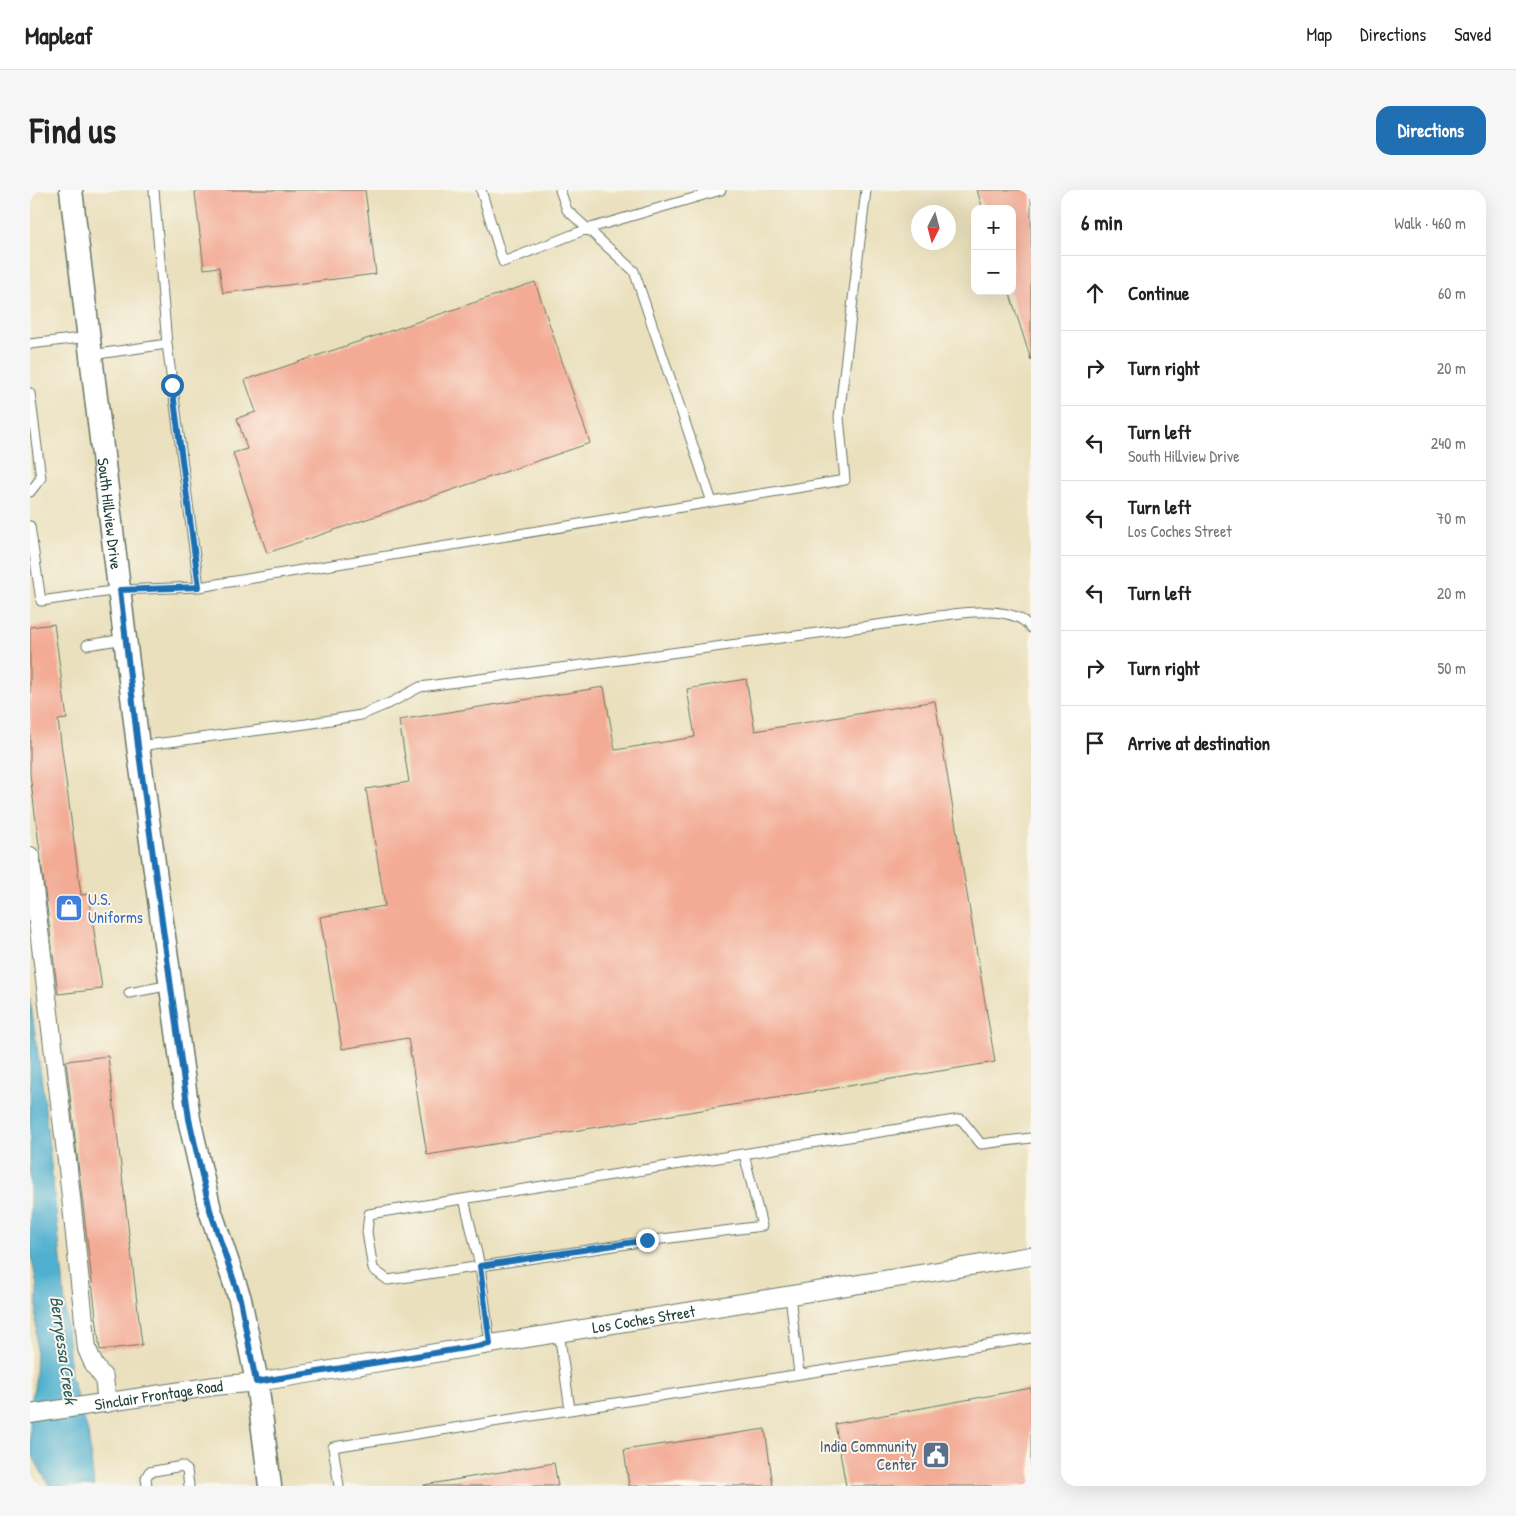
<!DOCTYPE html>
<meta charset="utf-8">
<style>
body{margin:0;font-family:"Patrick Hand",sans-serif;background:#f6f6f6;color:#222}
.controls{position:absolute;right:15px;top:15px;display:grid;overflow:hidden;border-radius:10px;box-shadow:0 5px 20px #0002}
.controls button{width:45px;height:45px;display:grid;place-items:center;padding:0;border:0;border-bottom:1px solid #e0e0e0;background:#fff;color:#222;font:25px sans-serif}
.compass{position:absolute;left:881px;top:15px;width:45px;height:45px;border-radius:50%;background:#fff;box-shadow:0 5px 20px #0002;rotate:186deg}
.stop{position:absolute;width:15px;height:15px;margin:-11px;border:4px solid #1f6fb2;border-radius:50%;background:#fff}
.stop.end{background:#1f6fb2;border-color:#fff;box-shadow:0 1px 5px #0008}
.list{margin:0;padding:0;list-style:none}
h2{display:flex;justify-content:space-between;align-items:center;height:65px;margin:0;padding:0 20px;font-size:21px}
h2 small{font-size:16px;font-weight:400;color:#767676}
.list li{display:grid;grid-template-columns:32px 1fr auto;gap:15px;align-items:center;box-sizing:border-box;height:75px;padding:0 20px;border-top:1px solid #e0e0e0}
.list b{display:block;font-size:19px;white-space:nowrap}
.list p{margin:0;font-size:16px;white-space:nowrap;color:#767676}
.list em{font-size:16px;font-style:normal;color:#767676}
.icon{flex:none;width:28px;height:28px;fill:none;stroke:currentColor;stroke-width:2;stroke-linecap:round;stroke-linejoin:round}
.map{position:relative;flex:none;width:1001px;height:1296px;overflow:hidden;border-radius:15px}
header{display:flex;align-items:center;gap:30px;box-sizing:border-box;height:70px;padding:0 25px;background:#fff;border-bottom:1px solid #e0e0e0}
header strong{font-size:24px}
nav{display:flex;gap:28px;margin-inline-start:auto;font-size:18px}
.intro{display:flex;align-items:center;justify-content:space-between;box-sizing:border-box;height:120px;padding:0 30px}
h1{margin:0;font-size:35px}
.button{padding:12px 22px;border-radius:15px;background:#1f6fb2;color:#fff;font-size:18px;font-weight:700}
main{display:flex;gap:30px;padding:0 30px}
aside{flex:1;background:#fff;border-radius:15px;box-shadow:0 5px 20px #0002}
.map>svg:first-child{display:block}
.water{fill:#51b0cf;stroke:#387682}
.building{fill:#f3ab95}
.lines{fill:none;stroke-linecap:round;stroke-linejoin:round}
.service-casing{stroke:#667664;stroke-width:11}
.minor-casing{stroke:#667664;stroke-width:20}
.tertiary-casing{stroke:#667664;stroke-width:25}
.service{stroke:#fff;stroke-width:9}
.minor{stroke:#fff;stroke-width:18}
.tertiary{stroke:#fff;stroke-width:22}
.route{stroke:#1f6fb2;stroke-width:6}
.labels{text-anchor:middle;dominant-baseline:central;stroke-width:4;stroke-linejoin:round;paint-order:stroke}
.street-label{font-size:16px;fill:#1f3d34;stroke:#fbf7ec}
.shop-label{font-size:16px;fill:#366cbe;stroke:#fbf7ec;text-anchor:start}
.service-label{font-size:16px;fill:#4e5e75;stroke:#fbf7ec;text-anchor:end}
.water-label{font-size:18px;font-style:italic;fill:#2e6062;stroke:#fbf7ec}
</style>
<header>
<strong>Mapleaf</strong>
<nav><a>Map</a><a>Directions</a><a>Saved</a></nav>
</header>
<div class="intro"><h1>Find us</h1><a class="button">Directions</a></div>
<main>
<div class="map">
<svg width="1001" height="1296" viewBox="0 0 1001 1296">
<rect width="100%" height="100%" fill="#fbf7ec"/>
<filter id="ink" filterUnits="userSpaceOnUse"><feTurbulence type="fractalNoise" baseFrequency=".02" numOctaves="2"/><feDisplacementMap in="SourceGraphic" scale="10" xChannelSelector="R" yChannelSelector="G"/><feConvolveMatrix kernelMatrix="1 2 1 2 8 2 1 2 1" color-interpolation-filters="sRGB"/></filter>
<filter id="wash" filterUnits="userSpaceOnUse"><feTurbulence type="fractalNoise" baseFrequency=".0096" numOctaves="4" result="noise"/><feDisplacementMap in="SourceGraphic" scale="20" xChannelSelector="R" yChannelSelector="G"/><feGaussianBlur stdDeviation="1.12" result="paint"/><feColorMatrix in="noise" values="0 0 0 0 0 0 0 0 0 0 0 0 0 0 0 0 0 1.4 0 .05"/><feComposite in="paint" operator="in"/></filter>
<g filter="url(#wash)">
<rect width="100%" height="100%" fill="#eae0bd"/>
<path class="water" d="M 0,808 L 13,900 L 32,1078 L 41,1187 L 58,1242 L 64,1296 L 19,1296 L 0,1261 L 0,1220 L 5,1192 L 7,1097 L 0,1057 Z"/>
<g id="blocks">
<path class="building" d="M 181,0 L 335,0 L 346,84 L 193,103 L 189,77 L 174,79 L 165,2 Z
M 947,0 L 1001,0 L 1001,170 L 979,101 L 982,101 L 982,19 L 953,19 Z
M 505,92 L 560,253 L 237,363 L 203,263 L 217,259 L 207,228 L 226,222 L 215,190 Z
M 24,434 L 37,529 L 28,530 L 51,705 L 59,704 L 72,799 L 28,804 L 0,584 L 0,437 Z
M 716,489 L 725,541 L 905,511 L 965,872 L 397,965 L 378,848 L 312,859 L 290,727 L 355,716 L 336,599 L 379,592 L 369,530 L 574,497 L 585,560 L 665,547 L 657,499 Z
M 78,866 L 112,1155 L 70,1160 L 36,871 Z
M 1001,1198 L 1001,1296 L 816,1296 L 805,1234 Z
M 735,1239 L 743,1296 L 599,1296 L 594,1260 Z
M 524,1273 L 528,1296 L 394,1296 L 394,1295 Z"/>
</g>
</g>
<g filter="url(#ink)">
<use href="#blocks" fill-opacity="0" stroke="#667664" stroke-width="1"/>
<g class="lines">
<g class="service-casing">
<path id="service" d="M 124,0 L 137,154 L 169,397
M 451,0 L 473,72 L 557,39 L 691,0
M 530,0 L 537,20 L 604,81 L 682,312
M 0,154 L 59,147
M 61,165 L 137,154
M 0,203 L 11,288 L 0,302
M 0,336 L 11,411 L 89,400 L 169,397 L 815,290 L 809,227 L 836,0
M 57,455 L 95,449
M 109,556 L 276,534 L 331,525 L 362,512 L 390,497 L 883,430 C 913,426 981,410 1001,438
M 99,803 L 141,795
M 714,964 L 732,1036 L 617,1051 L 358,1090 L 343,1079 L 337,1042 L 339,1024 L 931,929 L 951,954 L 1001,948
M 434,1009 L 450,1076 L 460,1154
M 760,1105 L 769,1184
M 529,1142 L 540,1220
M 117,1296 L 116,1288 L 119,1282 L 152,1276 L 157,1280 L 159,1296
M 309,1296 L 303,1257 L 1001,1148"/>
</g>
<g class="minor-casing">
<g id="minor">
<path d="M 0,666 L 38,979 L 57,1159 L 64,1175 L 74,1188 L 77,1213"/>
<path id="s1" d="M 0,1224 L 185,1196 L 227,1192 L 1001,1066"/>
</g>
</g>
<g class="tertiary-casing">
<g id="tertiary">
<path id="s2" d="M 41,0 L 108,556 L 159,929 L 180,1020 L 210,1109 L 227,1192 L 240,1296"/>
</g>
</g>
<use href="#service" class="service"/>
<use href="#minor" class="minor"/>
<use href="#tertiary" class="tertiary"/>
</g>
</g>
<g class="lines" filter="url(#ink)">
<path class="route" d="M 142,195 L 169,397 L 90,400 L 108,556 L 159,929 L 180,1020 L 210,1109 L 226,1192 L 460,1154 L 450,1076 L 617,1050"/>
</g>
<defs>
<g id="shop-square" transform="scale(1.4375)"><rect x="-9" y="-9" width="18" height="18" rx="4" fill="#3f7fe0" stroke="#fbf7ec"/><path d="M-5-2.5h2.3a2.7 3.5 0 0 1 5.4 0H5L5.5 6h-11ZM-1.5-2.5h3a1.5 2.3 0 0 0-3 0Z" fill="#fff"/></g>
<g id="civic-square" transform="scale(1.4375)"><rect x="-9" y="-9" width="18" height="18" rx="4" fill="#5c6f8a" stroke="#fbf7ec"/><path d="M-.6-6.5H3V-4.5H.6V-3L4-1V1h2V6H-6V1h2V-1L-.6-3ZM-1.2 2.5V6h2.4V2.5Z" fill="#fff"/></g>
</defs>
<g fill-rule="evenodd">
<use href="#shop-square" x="39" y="718"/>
<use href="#civic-square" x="906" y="1265"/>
</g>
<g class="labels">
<g class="street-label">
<text stroke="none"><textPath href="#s2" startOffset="326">South Hillview Drive</textPath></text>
<text stroke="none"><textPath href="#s1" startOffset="621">Los Coches Street</textPath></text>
<text stroke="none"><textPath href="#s1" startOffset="130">Sinclair Frontage Road</textPath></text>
</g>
<g class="shop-label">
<text x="58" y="709">U.S.<tspan x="58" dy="18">Uniforms</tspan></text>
</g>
<g class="service-label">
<text x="887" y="1256">India Community<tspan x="887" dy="18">Center</tspan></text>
</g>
<g class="water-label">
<text transform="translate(34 1160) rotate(82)">Berryessa Creek</text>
</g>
</g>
</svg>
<div class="controls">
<button>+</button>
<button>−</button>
</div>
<svg class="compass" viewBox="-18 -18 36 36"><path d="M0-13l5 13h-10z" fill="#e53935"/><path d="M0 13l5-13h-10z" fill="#767676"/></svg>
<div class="stop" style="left:142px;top:195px"></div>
<div class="stop end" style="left:617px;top:1050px"></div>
</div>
<aside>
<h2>6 min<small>Walk · 460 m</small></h2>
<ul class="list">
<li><svg class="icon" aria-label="ahead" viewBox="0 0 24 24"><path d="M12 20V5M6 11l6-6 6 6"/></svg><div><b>Continue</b></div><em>60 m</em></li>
<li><svg class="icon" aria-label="right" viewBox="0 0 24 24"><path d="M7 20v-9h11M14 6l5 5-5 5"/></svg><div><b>Turn right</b></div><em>20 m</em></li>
<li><svg class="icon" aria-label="left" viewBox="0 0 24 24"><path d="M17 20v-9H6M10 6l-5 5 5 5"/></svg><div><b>Turn left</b><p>South Hillview Drive</p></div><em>240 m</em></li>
<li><svg class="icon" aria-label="left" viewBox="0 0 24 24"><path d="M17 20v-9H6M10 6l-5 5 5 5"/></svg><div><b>Turn left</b><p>Los Coches Street</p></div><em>70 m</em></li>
<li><svg class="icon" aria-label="left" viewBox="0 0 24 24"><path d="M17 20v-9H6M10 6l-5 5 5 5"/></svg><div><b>Turn left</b></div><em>20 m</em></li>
<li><svg class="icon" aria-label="right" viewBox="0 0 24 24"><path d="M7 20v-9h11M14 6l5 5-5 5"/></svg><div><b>Turn right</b></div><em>50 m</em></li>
<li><svg class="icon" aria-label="arrive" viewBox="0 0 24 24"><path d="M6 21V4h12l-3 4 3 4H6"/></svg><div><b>Arrive at destination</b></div></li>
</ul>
</aside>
</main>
